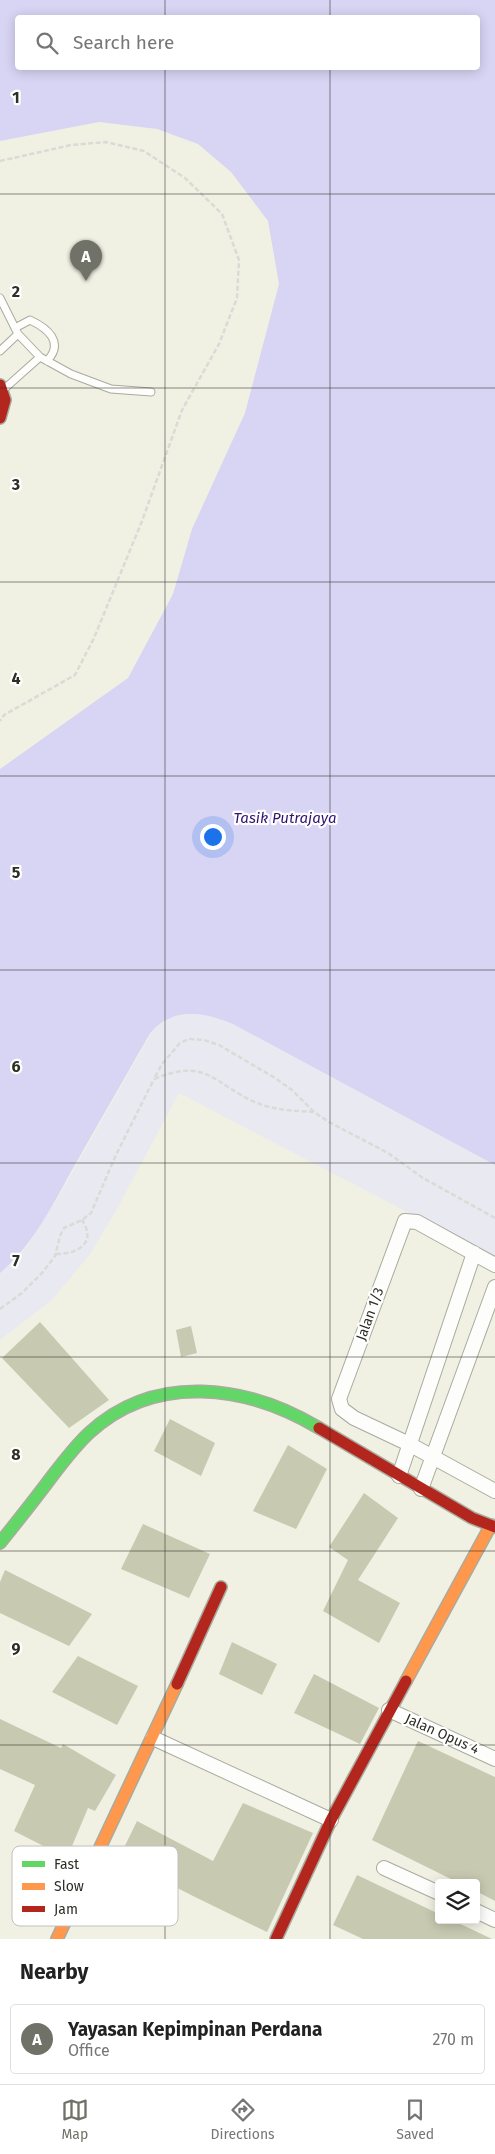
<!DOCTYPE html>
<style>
body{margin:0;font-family:"Fira Sans",sans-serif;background:#f2f2f2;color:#222}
.controls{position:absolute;right:15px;bottom:15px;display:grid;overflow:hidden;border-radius:5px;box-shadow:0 2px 12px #0003}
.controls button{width:45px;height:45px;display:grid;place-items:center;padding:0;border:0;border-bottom:1px solid #e0e0e0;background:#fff;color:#222;font:25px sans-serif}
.you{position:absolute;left:212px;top:836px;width:18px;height:18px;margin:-12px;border:4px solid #fff;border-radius:50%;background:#1a73e8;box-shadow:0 0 0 8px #1a73e833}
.badge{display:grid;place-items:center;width:32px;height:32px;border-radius:50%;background:#717267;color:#fff;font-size:16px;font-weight:700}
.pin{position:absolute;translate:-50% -41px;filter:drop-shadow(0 1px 2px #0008)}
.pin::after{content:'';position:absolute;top:26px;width:18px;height:15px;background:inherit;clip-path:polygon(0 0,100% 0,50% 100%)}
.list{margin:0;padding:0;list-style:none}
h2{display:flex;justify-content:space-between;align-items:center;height:65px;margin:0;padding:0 20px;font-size:21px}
h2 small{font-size:16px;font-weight:400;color:#767676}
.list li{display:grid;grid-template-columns:32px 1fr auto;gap:15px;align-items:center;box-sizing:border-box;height:70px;margin:0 10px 10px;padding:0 10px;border:1px solid #e0e0e0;border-radius:5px}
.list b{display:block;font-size:19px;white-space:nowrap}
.list p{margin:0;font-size:16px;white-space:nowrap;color:#767676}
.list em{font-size:16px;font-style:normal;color:#767676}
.icon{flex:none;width:28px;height:28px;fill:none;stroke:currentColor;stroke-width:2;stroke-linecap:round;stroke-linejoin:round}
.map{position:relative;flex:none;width:495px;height:1939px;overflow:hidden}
.search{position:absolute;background:#fff;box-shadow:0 2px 12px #0003;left:15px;right:15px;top:15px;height:55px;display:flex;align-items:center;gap:12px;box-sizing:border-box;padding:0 18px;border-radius:5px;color:#767676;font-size:19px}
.sheet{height:145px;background:#fff}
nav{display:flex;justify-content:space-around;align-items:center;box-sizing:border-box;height:70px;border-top:1px solid #e0e0e0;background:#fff;font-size:14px;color:#767676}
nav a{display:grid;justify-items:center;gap:2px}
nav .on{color:#717267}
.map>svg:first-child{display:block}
.green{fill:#e9e9f2}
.water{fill:#d8d4f4;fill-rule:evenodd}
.building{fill:#c7c9b1}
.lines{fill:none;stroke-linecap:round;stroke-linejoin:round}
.lane-casing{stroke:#a9ab9f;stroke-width:9}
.street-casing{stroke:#a9ab9f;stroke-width:16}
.fast-casing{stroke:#a9ab9f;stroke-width:14}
.slow-casing{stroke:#a9ab9f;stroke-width:14}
.jam-casing{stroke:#a9ab9f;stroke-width:14}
.path{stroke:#dadad6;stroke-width:2.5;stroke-dasharray:5 2.5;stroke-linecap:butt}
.lane{stroke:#fdfdfb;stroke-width:7}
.street{stroke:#fdfdfb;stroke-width:14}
.fast{stroke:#63d668;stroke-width:11}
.slow{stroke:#ff974d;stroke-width:11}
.jam{stroke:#b3261e;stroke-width:11}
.grid{fill:none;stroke:#2d2e24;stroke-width:1;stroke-opacity:0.55}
.labels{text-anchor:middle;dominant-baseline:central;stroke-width:4.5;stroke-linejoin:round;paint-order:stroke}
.street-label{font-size:14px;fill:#2d2e24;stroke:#fff}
.water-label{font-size:15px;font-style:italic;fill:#321272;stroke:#fff}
.key{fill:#fff;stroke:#c0c0bd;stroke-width:1}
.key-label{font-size:14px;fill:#2d2e24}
.grid-label{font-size:16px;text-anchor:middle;font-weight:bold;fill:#2d2e24;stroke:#fff;stroke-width:4.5;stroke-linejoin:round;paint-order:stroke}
</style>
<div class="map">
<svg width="495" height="1939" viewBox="0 0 495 1939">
<rect width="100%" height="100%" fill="#f0f1e3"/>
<path class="green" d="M 192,1014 L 214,1016 L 233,1024 L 495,1165 L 495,1258 L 179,1093 L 118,1207 L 91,1253 L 52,1300 L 0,1340 L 0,1273 L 14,1261 L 28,1245 L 60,1194 L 153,1030 L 170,1017 Z"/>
<path class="water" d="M 0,0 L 495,0 L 495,1165 L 233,1024 C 207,1013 176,1007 154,1029 C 148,1035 145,1043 141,1049 C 121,1085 100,1120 80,1156 C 56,1197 37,1242 0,1273 L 0,769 L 128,678 L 173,594 L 192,529 L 245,413 L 279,284 L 268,221 L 231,172 L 198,144 L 157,129 L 99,122 L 0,141 ZM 18,18 L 478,18 L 478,68 L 18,68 Z"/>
<path class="building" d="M 40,1322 L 109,1400 L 69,1428 L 2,1358 Z
M 191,1326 L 197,1353 L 181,1357 L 176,1330 Z
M 170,1419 L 215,1443 L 201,1476 L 154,1451 Z
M 288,1445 L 327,1469 L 296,1529 L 253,1511 Z
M 364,1493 L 398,1518 L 358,1580 L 400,1603 L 379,1643 L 323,1611 L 348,1560 L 329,1547 Z
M 143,1524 L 210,1554 L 189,1598 L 121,1569 Z
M 5,1570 L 92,1614 L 69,1646 L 0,1613 L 0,1582 Z
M 232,1642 L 277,1664 L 262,1695 L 219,1674 Z
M 78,1656 L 138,1686 L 117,1725 L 52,1692 Z
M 314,1674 L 379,1708 L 360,1744 L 294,1713 Z
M 0,1719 L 61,1748 L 63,1744 L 116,1775 L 95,1811 L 88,1808 L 67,1858 L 14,1831 L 35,1785 L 0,1769 Z
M 418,1741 L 495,1777 L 495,1901 L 476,1891 L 476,1883 L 459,1883 L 372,1840 Z
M 243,1803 L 313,1833 L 267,1932 L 193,1896 L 119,1858 L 137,1821 L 213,1861 Z
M 357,1875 L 439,1914 L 439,1920 L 452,1920 L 492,1939 L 363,1939 L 333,1925 Z"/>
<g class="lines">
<g class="lane-casing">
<path id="lane" d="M 0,298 L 18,334 L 40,357 L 71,374 L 111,389 L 151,392
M 15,328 L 30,320 C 47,328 65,342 47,361
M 0,351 L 18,334
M 3,390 L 40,357"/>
</g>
<g class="street-casing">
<path id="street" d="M 495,1265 L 417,1222 L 405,1221 L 339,1399 L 342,1409 L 354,1418 L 409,1444 L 495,1491
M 399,1476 L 474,1253
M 421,1489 L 495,1287
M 389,1710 L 495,1759
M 153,1738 L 331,1820
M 384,1868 L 439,1893
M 476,1911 L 495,1920"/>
</g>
<g class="fast-casing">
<path id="fast" d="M 0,1543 C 16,1523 32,1503 47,1483 C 60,1466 73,1448 89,1433 C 155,1372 247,1385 319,1428"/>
</g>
<g class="slow-casing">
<path id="slow" d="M 406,1681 L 491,1525
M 57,1939 L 177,1684"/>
</g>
<g class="jam-casing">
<path id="jam" d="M 0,385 L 5,400 L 0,418
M 319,1428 L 472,1518 L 495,1527
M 177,1684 L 221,1587
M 276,1939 L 331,1820 L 406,1681"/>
</g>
<path class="path" d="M 0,161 L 71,145 L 106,142 L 144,151 L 185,178 L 222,214 L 239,260 L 237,298 L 219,344 L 182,410 L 142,521 L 94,638 L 75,675 L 4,715 L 0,721
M 314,1112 C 296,1111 274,1110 257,1103 C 213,1084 208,1057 154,1079 L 162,1064 L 180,1043 L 189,1039 L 204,1040 L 219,1045 L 275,1078 L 292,1090 L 314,1112 L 329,1122 L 388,1153 L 423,1178 L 495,1218
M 56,1254 C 78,1254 97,1243 82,1220
M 0,1309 L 22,1293 L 43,1272 L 55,1256 L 60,1236 L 64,1228 L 82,1220 L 91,1213 L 115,1157 L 154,1079"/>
<use href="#lane" class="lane"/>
<use href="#street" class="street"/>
<use href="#fast" class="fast"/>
<use href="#slow" class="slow"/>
<use href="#jam" class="jam"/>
</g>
<path class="grid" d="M 165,0 L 165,18M 330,0 L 330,18M 165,68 L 165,1939M 330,68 L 330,1939M 0,194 L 495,194M 0,388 L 495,388M 0,582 L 495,582M 0,776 L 495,776M 0,970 L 495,970M 0,1163 L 495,1163M 0,1357 L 495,1357M 0,1551 L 495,1551M 0,1745 L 495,1745"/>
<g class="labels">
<g class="street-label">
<text transform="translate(370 1314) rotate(-70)">Jalan 1/3</text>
<text transform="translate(442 1734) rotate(24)">Jalan Opus 4</text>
</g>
<g class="water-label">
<text x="285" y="818">Tasik Putrajaya</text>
</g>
</g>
<rect x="12" y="1846" width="166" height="80" rx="8" class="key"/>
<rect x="22" y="1861" width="23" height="6" fill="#63d668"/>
<rect x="22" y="1883" width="23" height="7" fill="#ff974d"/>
<rect x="22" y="1906" width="23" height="6" fill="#b3261e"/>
<g class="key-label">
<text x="54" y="1869">Fast</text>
<text x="54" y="1891">Slow</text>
<text x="54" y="1914">Jam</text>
</g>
<g class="grid-label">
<text x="16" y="103">1</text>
<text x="16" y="297">2</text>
<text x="16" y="490">3</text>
<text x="16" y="684">4</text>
<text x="16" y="878">5</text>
<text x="16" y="1072">6</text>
<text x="16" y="1266">7</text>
<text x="16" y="1460">8</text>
<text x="16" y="1654">9</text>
</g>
</svg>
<div class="controls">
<button><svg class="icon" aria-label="layers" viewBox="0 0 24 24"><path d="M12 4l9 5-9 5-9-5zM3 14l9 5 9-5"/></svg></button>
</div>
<div class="you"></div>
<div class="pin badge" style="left:86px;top:281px">A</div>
<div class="search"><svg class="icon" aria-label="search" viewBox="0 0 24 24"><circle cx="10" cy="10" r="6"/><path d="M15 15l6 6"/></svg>Search here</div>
</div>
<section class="sheet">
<h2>Nearby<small></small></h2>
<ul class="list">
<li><span class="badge">A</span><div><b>Yayasan Kepimpinan Perdana</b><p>Office</p></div><em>270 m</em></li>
</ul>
</section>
<nav>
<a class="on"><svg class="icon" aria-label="map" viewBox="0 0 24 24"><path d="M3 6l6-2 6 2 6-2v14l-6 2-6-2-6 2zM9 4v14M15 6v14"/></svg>Map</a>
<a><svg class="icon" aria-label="directions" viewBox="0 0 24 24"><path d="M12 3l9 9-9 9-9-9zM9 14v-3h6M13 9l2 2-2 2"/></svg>Directions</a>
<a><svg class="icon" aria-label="saved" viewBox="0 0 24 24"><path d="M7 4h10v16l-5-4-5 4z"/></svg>Saved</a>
</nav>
